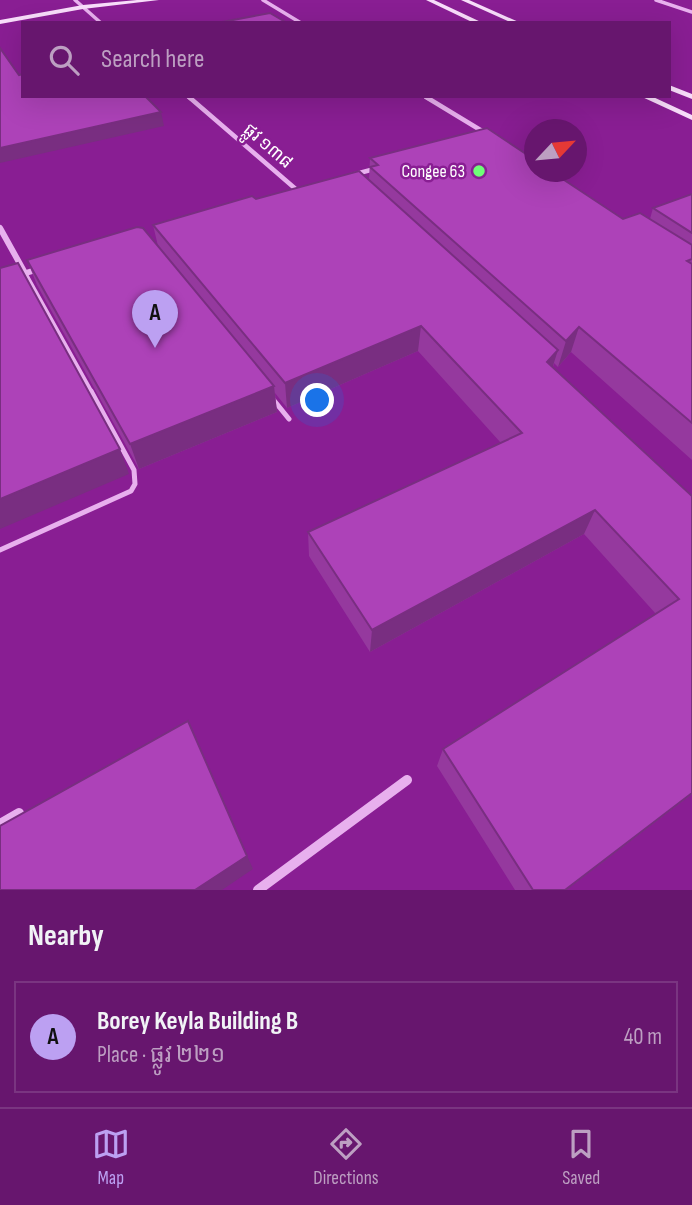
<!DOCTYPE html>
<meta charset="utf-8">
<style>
body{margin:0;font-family:"Sofia Sans Condensed","Noto Sans Khmer",sans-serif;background:#6f2376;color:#f1f3f6}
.compass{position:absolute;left:524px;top:119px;width:63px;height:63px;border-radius:50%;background:#67166e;box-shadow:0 7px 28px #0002;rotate:64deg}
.you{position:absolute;left:318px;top:401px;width:24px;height:24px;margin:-18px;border:5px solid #fff;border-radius:50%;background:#1a73e8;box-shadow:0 0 0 10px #1a73e833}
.badge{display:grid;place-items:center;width:46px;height:46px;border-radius:50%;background:#bca0f2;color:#111;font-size:23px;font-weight:700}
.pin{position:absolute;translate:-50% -58px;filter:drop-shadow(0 2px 4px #0008)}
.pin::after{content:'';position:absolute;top:37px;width:24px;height:21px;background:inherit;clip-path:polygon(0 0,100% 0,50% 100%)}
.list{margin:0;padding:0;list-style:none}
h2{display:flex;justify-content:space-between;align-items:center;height:91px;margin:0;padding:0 28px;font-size:30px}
h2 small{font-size:23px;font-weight:400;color:#bd9fc2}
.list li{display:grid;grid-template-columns:46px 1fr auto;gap:21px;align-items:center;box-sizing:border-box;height:112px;margin:0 14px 14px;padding:0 14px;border:2px solid #7a3581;border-radius:0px}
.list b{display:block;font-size:26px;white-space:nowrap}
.list p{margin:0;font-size:23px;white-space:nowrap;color:#bd9fc2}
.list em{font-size:23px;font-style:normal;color:#bd9fc2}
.icon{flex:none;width:38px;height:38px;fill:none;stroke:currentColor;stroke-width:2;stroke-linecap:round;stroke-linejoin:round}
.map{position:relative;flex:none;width:692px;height:890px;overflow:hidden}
.search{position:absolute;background:#67166e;box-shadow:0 7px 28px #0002;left:21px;right:21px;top:21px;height:77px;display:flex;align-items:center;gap:18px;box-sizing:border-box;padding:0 24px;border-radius:0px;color:#bd9fc2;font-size:26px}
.sheet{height:217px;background:#67166e}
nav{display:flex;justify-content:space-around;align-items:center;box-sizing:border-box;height:98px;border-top:2px solid #7a3581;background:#67166e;font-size:19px;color:#bd9fc2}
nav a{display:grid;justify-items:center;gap:4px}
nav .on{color:#bca0f2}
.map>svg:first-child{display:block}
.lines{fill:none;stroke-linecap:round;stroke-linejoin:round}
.lane-far1{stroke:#e8b0ee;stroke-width:4.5}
.lane{stroke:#e8b0ee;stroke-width:5}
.street-far3{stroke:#e8b0ee;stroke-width:3.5}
.street-far2{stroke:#e8b0ee;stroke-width:4.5}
.street-far1{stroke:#e8b0ee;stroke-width:6}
.street{stroke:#e8b0ee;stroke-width:10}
.secondary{fill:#f8ddfa;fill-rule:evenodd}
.wall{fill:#95399e}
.shaded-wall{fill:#792e81}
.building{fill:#ad42b8;stroke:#792e81;stroke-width:2}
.poi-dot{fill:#6ffd78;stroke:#891e93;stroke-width:2.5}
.labels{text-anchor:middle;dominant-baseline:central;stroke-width:5;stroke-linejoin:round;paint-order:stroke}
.far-street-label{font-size:18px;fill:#fff;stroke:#891e93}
.far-poi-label{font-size:18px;fill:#fff;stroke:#891e93;text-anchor:end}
</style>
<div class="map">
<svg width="692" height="890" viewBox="0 0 692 890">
<rect width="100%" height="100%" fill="#891e93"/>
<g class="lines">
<path class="lane-far1" d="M 25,273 L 92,393"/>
<path class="lane" d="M 272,398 L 289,419
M 0,550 L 131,491 L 135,484 L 134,470 L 91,391"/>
<path class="street-far3" d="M 75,0 L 101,23
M 263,0 L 301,23
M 656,0 L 692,12
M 187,96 L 191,99
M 424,96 L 429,99"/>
<path class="street-far2" d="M 189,97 L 298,191
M 426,97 L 487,134
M 352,175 L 378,168"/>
<path class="street-far1" d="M 0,228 L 25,273
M 0,281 L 39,269"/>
<path class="street" d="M 0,824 L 19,813
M 258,890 L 407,780"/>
<path class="secondary" d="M 137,0 L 159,0 L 83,9 L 0,24 L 0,20 L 83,5 Z
M 426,0 L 434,0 L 483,23 L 474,23 Z
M 461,0 L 469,0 L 521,23 L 512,23 Z
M 669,85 L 692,94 L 692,99 L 669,90 Z
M 640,96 L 651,96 L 692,115 L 692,120 Z"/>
</g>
<path class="wall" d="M 370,158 L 623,219 L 650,219 L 653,208 L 692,194 L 692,460 L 571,352 L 558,367 L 554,363 L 553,367 L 692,496 L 692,794 L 566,890 L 515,890 L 437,766 L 443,749 L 656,614 L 584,534 L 370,652 L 309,556 L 308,532 L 501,443 L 418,351 L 287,408 L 275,393 L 277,412 L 139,469 L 37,285 L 27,260 L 158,246 L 153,225 L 256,199 L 369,180 Z"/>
<path class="shaded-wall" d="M 161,112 L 164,126 L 0,163 L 0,148 Z
M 421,326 L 418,351 L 287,408 L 285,383 Z
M 579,327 L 571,352 L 558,367 L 566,341 Z
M 558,350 L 550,375 L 547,362 Z
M 274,386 L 277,412 L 139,469 L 130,444 Z
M 120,449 L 129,474 L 0,529 L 0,499 Z
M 595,510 L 584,534 L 370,652 L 372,630 Z
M 188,721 L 253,869 L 222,890 L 195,890 Z"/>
<path class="building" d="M 270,13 L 287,23 L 217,23 Z
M 0,48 L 19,75 L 23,74 L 23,96 L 145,96 L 161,112 L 0,148 Z
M 487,128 L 535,160 L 535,172 L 552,172 L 623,219 L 640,213 L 692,245 L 692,259 L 687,261 L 692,264 L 692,423 L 579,327 L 566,341 L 370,167 L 378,165 L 370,158 Z
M 359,171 L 558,350 L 547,362 L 692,496 L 692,793 L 565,890 L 533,890 L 443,749 L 679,599 L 595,510 L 372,630 L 308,532 L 522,433 L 421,326 L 285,383 L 153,225 L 252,196 L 256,199 Z
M 692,194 L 692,233 L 653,208 Z
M 137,227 L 143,228 L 274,386 L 130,444 L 27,260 Z
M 18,263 L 120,449 L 0,499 L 0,268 Z
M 188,721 L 247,856 L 195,890 L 0,890 L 0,826 Z"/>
<circle class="poi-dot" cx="479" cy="171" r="7"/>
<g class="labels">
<g class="far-street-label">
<text transform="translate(268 146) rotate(41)">ផ្លូវ ១៣៨</text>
</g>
<g class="far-poi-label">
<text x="465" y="171">Congee 63</text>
</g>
</g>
</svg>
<svg class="compass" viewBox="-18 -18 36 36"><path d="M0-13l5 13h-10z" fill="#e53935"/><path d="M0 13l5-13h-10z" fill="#bd9fc2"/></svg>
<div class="you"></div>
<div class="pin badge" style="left:155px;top:348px">A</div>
<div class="search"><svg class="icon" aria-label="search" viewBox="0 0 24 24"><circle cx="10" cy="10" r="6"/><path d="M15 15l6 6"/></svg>Search here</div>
</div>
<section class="sheet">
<h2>Nearby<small></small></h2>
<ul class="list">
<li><span class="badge">A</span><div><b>Borey Keyla Building B</b><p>Place · ផ្លូវ ២២១</p></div><em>40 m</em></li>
</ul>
</section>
<nav>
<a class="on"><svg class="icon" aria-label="map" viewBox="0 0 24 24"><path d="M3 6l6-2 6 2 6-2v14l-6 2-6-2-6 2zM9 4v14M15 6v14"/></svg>Map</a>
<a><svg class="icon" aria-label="directions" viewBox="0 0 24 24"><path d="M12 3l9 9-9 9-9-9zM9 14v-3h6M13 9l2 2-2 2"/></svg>Directions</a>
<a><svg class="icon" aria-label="saved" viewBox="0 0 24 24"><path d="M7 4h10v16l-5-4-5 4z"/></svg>Saved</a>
</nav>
